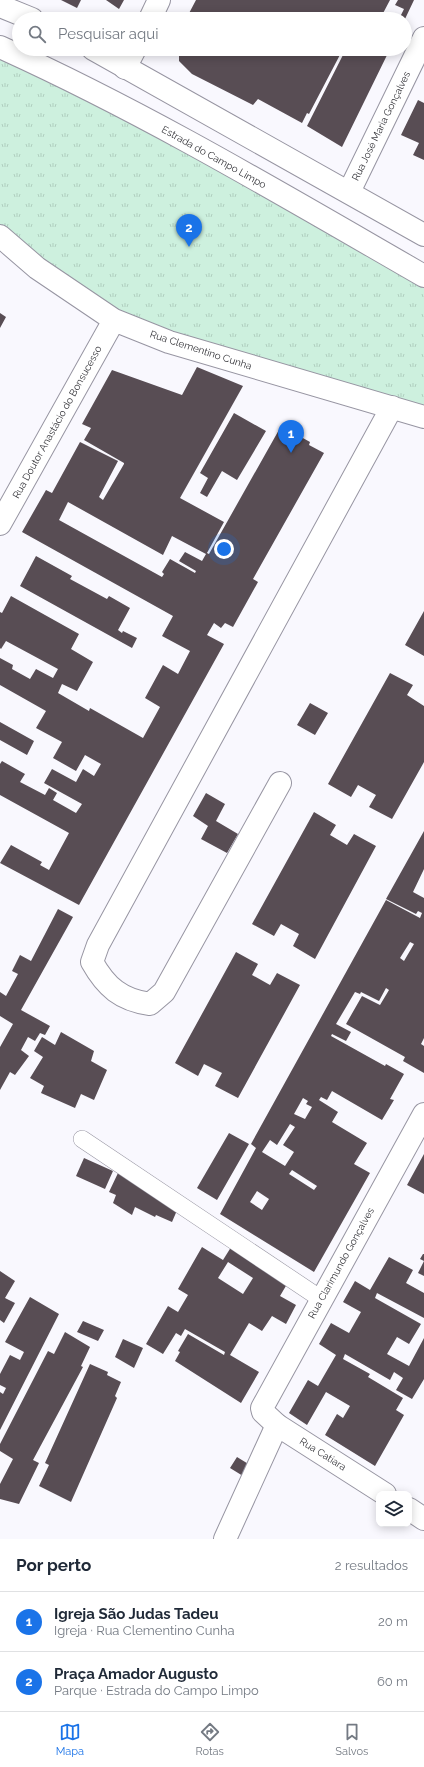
<!DOCTYPE html>
<html lang="pt">
<meta charset="utf-8">
<style>
body{margin:0;font-family:Raleway,sans-serif;background:#f6f6f7;color:#1f2937}
.controls{position:absolute;right:12px;bottom:12px;display:grid;overflow:hidden;border-radius:8px;box-shadow:0 2px 10px #0003}
.controls button{width:36px;height:36px;display:grid;place-items:center;padding:0;border:0;border-bottom:1px solid #e0e1e3;background:#fff;color:#1f2937;font:20px sans-serif}
.you{position:absolute;left:224px;top:549px;width:14px;height:14px;margin:-10px;border:3px solid #fff;border-radius:50%;background:#1a73e8;box-shadow:0 0 0 6px #1a73e833}
.badge{display:grid;place-items:center;width:26px;height:26px;border-radius:50%;background:#1a73e8;color:#fff;font-size:13px;font-weight:700}
.pin{position:absolute;translate:-50% -33px;filter:drop-shadow(0 1px 2px #0008)}
.pin::after{content:'';position:absolute;top:21px;width:14px;height:12px;background:inherit;clip-path:polygon(0 0,100% 0,50% 100%)}
.list{margin:0;padding:0;list-style:none}
h2{display:flex;justify-content:space-between;align-items:center;height:52px;margin:0;padding:0 16px;font-size:17px}
h2 small{font-size:13px;font-weight:400;color:#747a83}
.list li{display:grid;grid-template-columns:26px 1fr auto;gap:12px;align-items:center;box-sizing:border-box;height:60px;padding:0 16px;border-top:1px solid #e0e1e3}
.list b{display:block;font-size:15px;white-space:nowrap}
.list p{margin:0;font-size:13px;white-space:nowrap;color:#747a83}
.list em{font-size:13px;font-style:normal;color:#747a83}
.icon{flex:none;width:22px;height:22px;fill:none;stroke:currentColor;stroke-width:2;stroke-linecap:round;stroke-linejoin:round}
.map{position:relative;flex:none;width:424px;height:1539px;overflow:hidden}
.search{position:absolute;background:#fff;box-shadow:0 2px 10px #0003;left:12px;right:12px;top:12px;height:44px;display:flex;align-items:center;gap:10px;box-sizing:border-box;padding:0 14px;border-radius:22px;color:#747a83;font-size:15px}
.sheet{height:172px;background:#fff}
nav{display:flex;justify-content:space-around;align-items:center;box-sizing:border-box;height:56px;border-top:1px solid #e0e1e3;background:#fff;font-size:11px;color:#747a83}
nav a{display:grid;justify-items:center;gap:2px}
nav .on{color:#1a73e8}
.map>svg:first-child{display:block}
.park{fill:url(#park-tufts)}
.building{fill:#584d54;fill-rule:evenodd}
.lines{fill:none;stroke-linecap:round;stroke-linejoin:round}
.service-casing{stroke:#9795a2;stroke-width:18}
.minor-casing{stroke:#9795a2;stroke-width:24}
.tertiary-casing{stroke:#9795a2;stroke-width:24}
.primary-casing{stroke:#9795a2;stroke-width:24}
.service{stroke:#fff;stroke-width:17}
.minor{stroke:#fff;stroke-width:22}
.tertiary{stroke:#fff;stroke-width:22}
.primary{stroke:#fff;stroke-width:22}
.labels{text-anchor:middle;dominant-baseline:central;stroke-width:4;stroke-linejoin:round;paint-order:stroke}
.street-label{font-size:10px;fill:#333338;stroke:#fff}
</style>
<div class="map">
<svg width="424" height="1539" viewBox="0 0 424 1539">
<defs>
<pattern id="park-tufts" width="24" height="20" patternUnits="userSpaceOnUse"><rect width="24" height="20" fill="#cdf0de"/><path d="M3 7l-1-3M5 7V3M7 7l1-3M15 17l-1-3M17 17v-4M19 17l1-3" fill="none" stroke="#b0cebf"/></pattern>
</defs>
<rect width="100%" height="100%" fill="#f9f8fe"/>
<path class="park" d="M 0,51 L 424,282 L 424,421 L 118,314 L 37,268 L 0,226 Z"/>
<path class="building" d="M 61,0 L 81,0 L 77,8 Z
M 106,0 L 124,0 L 119,9 Z
M 196,0 L 390,0 L 380,19 L 298,18 L 297,19 L 186,19 Z
M 398,0 L 414,0 L 405,19 L 399,19 L 404,9 L 395,5 Z
M 179,49 L 320,49 L 324,51 L 324,49 L 343,49 L 309,114 L 307,113 L 302,123 L 258,99 L 253,105 L 192,74 L 179,61 Z
M 346,49 L 390,49 L 342,147 L 307,126 Z
M 418,100 L 424,103 L 424,160 L 413,155 L 419,143 L 401,135 Z
M 0,313 L 6,317 L 0,328 Z
M 197,367 L 243,386 L 180,498 L 224,522 L 207,553 L 209,554 L 280,428 L 292,435 L 294,433 L 310,442 L 309,445 L 324,453 L 253,579 L 258,582 L 233,627 L 225,623 L 221,628 L 214,623 L 207,635 L 224,644 L 79,905 L 0,863 L 11,845 L 42,862 L 40,865 L 49,870 L 69,833 L 0,795 L 0,764 L 2,761 L 25,774 L 20,782 L 45,795 L 49,788 L 57,793 L 53,800 L 76,813 L 82,804 L 44,783 L 52,769 L 76,782 L 83,769 L 94,776 L 101,764 L 85,755 L 76,771 L 53,758 L 62,742 L 36,728 L 46,711 L 0,685 L 0,658 L 13,665 L 12,669 L 30,679 L 36,669 L 53,678 L 58,669 L 6,641 L 1,649 L 0,648 L 0,612 L 2,613 L 11,596 L 79,634 L 71,649 L 93,662 L 77,691 L 62,684 L 58,693 L 89,711 L 90,708 L 143,738 L 160,707 L 145,698 L 163,665 L 178,674 L 190,651 L 162,636 L 173,616 L 22,532 L 46,490 L 52,493 L 80,442 L 118,461 L 99,497 L 103,500 L 124,464 L 124,463 L 84,440 L 91,428 L 82,424 L 112,370 L 182,395 ZM 68,502 L 163,555 L 172,536 L 206,554 L 202,561 L 185,552 L 179,561 L 196,571 L 195,573 L 170,559 L 162,572 L 164,574 L 162,577 L 59,520 Z
M 234,413 L 266,431 L 237,480 L 222,471 L 207,497 L 200,493 L 208,478 L 200,473 Z
M 36,556 L 72,576 L 70,579 L 107,599 L 109,596 L 130,608 L 118,630 L 122,633 L 123,631 L 137,638 L 132,648 L 20,586 Z
M 424,611 L 424,656 L 405,645 Z
M 390,673 L 413,685 L 407,695 L 424,706 L 424,762 L 392,819 L 369,807 L 376,795 L 358,785 L 351,797 L 328,784 Z
M 310,703 L 328,713 L 315,735 L 297,725 Z
M 0,722 L 34,741 L 27,755 L 0,740 Z
M 206,793 L 225,804 L 216,821 L 238,834 L 227,853 L 201,839 L 208,826 L 193,816 Z
M 314,812 L 336,825 L 330,835 L 347,845 L 354,834 L 376,846 L 315,959 L 293,946 L 299,934 L 281,924 L 274,936 L 252,924 Z
M 424,831 L 424,869 L 413,892 L 424,898 L 424,1038 L 421,1044 L 424,1046 L 424,1073 L 403,1061 L 405,1057 L 346,1024 L 362,996 L 380,1005 L 389,990 L 386,988 L 379,1001 L 361,992 L 360,994 L 355,992 L 336,1024 L 351,1032 L 346,1041 L 332,1034 L 331,1036 L 385,1066 L 386,1064 L 404,1074 L 390,1099 L 394,1100 L 382,1120 L 332,1091 L 327,1100 L 321,1097 L 319,1100 L 338,1112 L 332,1122 L 367,1143 L 354,1164 L 370,1173 L 314,1272 L 220,1214 L 256,1148 L 251,1144 L 386,900 L 420,918 L 422,913 L 418,911 L 416,914 L 386,899 ZM 410,942 L 414,944 L 404,961 L 400,958 ZM 303,1098 L 308,1101 L 306,1104 L 312,1107 L 305,1119 L 294,1114 ZM 290,1124 L 295,1127 L 283,1145 L 294,1152 L 285,1166 L 262,1152 L 270,1140 L 277,1145 ZM 292,1170 L 317,1186 L 314,1190 L 289,1174 ZM 257,1191 L 269,1199 L 262,1210 L 250,1202 Z
M 58,909 L 73,917 L 21,1010 L 50,1026 L 45,1035 L 40,1033 L 35,1041 L 28,1037 L 21,1050 L 29,1056 L 15,1075 L 10,1072 L 0,1090 L 0,1047 L 13,1024 L 0,1016 L 0,992 L 6,996 L 18,974 L 12,971 L 20,955 L 31,961 Z
M 236,952 L 258,964 L 252,975 L 270,985 L 277,973 L 300,985 L 238,1098 L 215,1086 L 222,1073 L 204,1064 L 198,1076 L 175,1063 Z
M 61,1032 L 94,1051 L 91,1061 L 107,1070 L 94,1100 L 81,1094 L 75,1108 L 41,1093 L 44,1086 L 30,1078 L 43,1057 L 34,1051 L 42,1037 L 55,1045 Z
M 229,1133 L 249,1144 L 217,1200 L 197,1188 Z
M 424,1154 L 424,1194 L 407,1185 Z
M 84,1158 L 113,1171 L 105,1189 L 76,1176 Z
M 118,1173 L 178,1208 L 172,1222 L 156,1215 L 155,1217 L 135,1207 L 132,1215 L 113,1203 L 116,1195 L 109,1192 Z
M 233,1244 L 290,1279 L 280,1296 L 296,1305 L 286,1324 L 272,1316 L 262,1331 L 249,1323 L 230,1355 L 259,1372 L 241,1403 L 175,1361 L 180,1352 L 178,1351 L 188,1334 L 224,1355 L 225,1352 L 185,1329 L 181,1336 L 176,1333 L 163,1354 L 146,1344 L 168,1306 L 178,1312 L 188,1295 L 178,1289 L 202,1247 L 223,1260 ZM 228,1262 L 253,1278 L 243,1294 L 218,1278 Z
M 423,1254 L 424,1254 L 424,1276 L 418,1273 L 424,1261 L 420,1259 Z
M 389,1257 L 413,1270 L 406,1283 L 424,1293 L 424,1318 L 377,1293 L 375,1298 L 421,1324 L 409,1344 L 397,1337 L 387,1354 L 409,1366 L 424,1338 L 424,1379 L 412,1399 L 396,1390 L 403,1378 L 394,1372 L 390,1380 L 345,1354 L 343,1359 L 370,1374 L 368,1377 L 403,1398 L 396,1410 L 404,1415 L 375,1466 L 325,1435 L 337,1414 L 343,1418 L 350,1406 L 326,1392 L 307,1425 L 289,1413 L 308,1380 L 318,1386 L 336,1355 L 319,1344 L 331,1323 L 349,1333 L 361,1312 L 343,1302 L 355,1281 L 370,1290 Z
M 0,1271 L 15,1281 L 5,1298 L 15,1303 L 4,1323 L 0,1320 Z
M 30,1297 L 59,1314 L 0,1430 L 0,1392 L 3,1394 L 6,1388 L 0,1385 L 0,1374 L 10,1355 L 20,1360 L 24,1352 L 5,1342 Z
M 83,1321 L 104,1330 L 98,1341 L 77,1332 Z
M 65,1332 L 90,1347 L 81,1366 L 83,1367 L 33,1460 L 39,1463 L 19,1504 L 0,1499 L 0,1484 L 13,1459 L 0,1451 L 0,1444 L 48,1351 L 54,1354 Z
M 123,1339 L 143,1348 L 134,1368 L 115,1357 Z
M 90,1364 L 108,1372 L 107,1375 L 121,1382 L 115,1396 L 117,1398 L 71,1502 L 39,1486 L 49,1465 L 45,1463 Z
M 237,1457 L 250,1465 L 243,1476 L 230,1468 Z"/>
<g class="lines">
<g class="service-casing">
<path id="service" d="M 82,1139 L 321,1299"/>
</g>
<g class="minor-casing">
<path id="minor" d="M 150,19 L 159,0
M 125,68 L 135,49
M 349,192 L 424,38
M 0,236 L 37,268 L 114,320 L 169,342 L 424,417
M 0,524 L 114,320
M 280,783 L 164,992 L 150,1004 C 121,1000 106,987 92,962 L 98,945 L 392,407
M 225,1539 L 277,1425"/>
</g>
<g class="tertiary-casing">
<path id="tertiary" d="M 385,1494 L 277,1425 L 263,1412 L 262,1408 L 424,1114
M 409,1509 L 424,1519"/>
</g>
<g class="primary-casing">
<path id="primary" d="M 0,6 L 32,19
M 0,47 C 146,113 285,196 424,276
M 93,49 L 424,235"/>
</g>
<use href="#service" class="service"/>
<use href="#minor" class="minor"/>
<use href="#tertiary" class="tertiary"/>
<use href="#primary" class="primary"/>
</g>
<g class="labels">
<g class="street-label">
<text transform="translate(381 126) rotate(-64)">Rua José Maria Gonçalves</text>
<text transform="translate(214 157) rotate(29)">Estrada do Campo Limpo</text>
<text transform="translate(201 350) rotate(18)">Rua Clementino Cunha</text>
<text transform="translate(57 422) rotate(-61)">Rua Doutor Anastácio do Bonsucesso</text>
<text transform="translate(341 1263) rotate(-61)">Rua Clarimundo Gonçalves</text>
<text transform="translate(323 1454) rotate(32)">Rua Catiara</text>
</g>
</g>
</svg>
<div class="controls">
<button><svg class="icon" aria-label="layers" viewBox="0 0 24 24"><path d="M12 4l9 5-9 5-9-5zM3 14l9 5 9-5"/></svg></button>
</div>
<div class="you"></div>
<div class="pin badge" style="left:291px;top:453px">1</div>
<div class="pin badge" style="left:189px;top:247px">2</div>
<div class="search"><svg class="icon" aria-label="search" viewBox="0 0 24 24"><circle cx="10" cy="10" r="6"/><path d="M15 15l6 6"/></svg>Pesquisar aqui</div>
</div>
<section class="sheet">
<h2>Por perto<small>2 resultados</small></h2>
<ul class="list">
<li><span class="badge">1</span><div><b>Igreja São Judas Tadeu</b><p>Igreja · Rua Clementino Cunha</p></div><em>20 m</em></li>
<li><span class="badge">2</span><div><b>Praça Amador Augusto</b><p>Parque · Estrada do Campo Limpo</p></div><em>60 m</em></li>
</ul>
</section>
<nav>
<a class="on"><svg class="icon" aria-label="map" viewBox="0 0 24 24"><path d="M3 6l6-2 6 2 6-2v14l-6 2-6-2-6 2zM9 4v14M15 6v14"/></svg>Mapa</a>
<a><svg class="icon" aria-label="directions" viewBox="0 0 24 24"><path d="M12 3l9 9-9 9-9-9zM9 14v-3h6M13 9l2 2-2 2"/></svg>Rotas</a>
<a><svg class="icon" aria-label="saved" viewBox="0 0 24 24"><path d="M7 4h10v16l-5-4-5 4z"/></svg>Salvos</a>
</nav>
